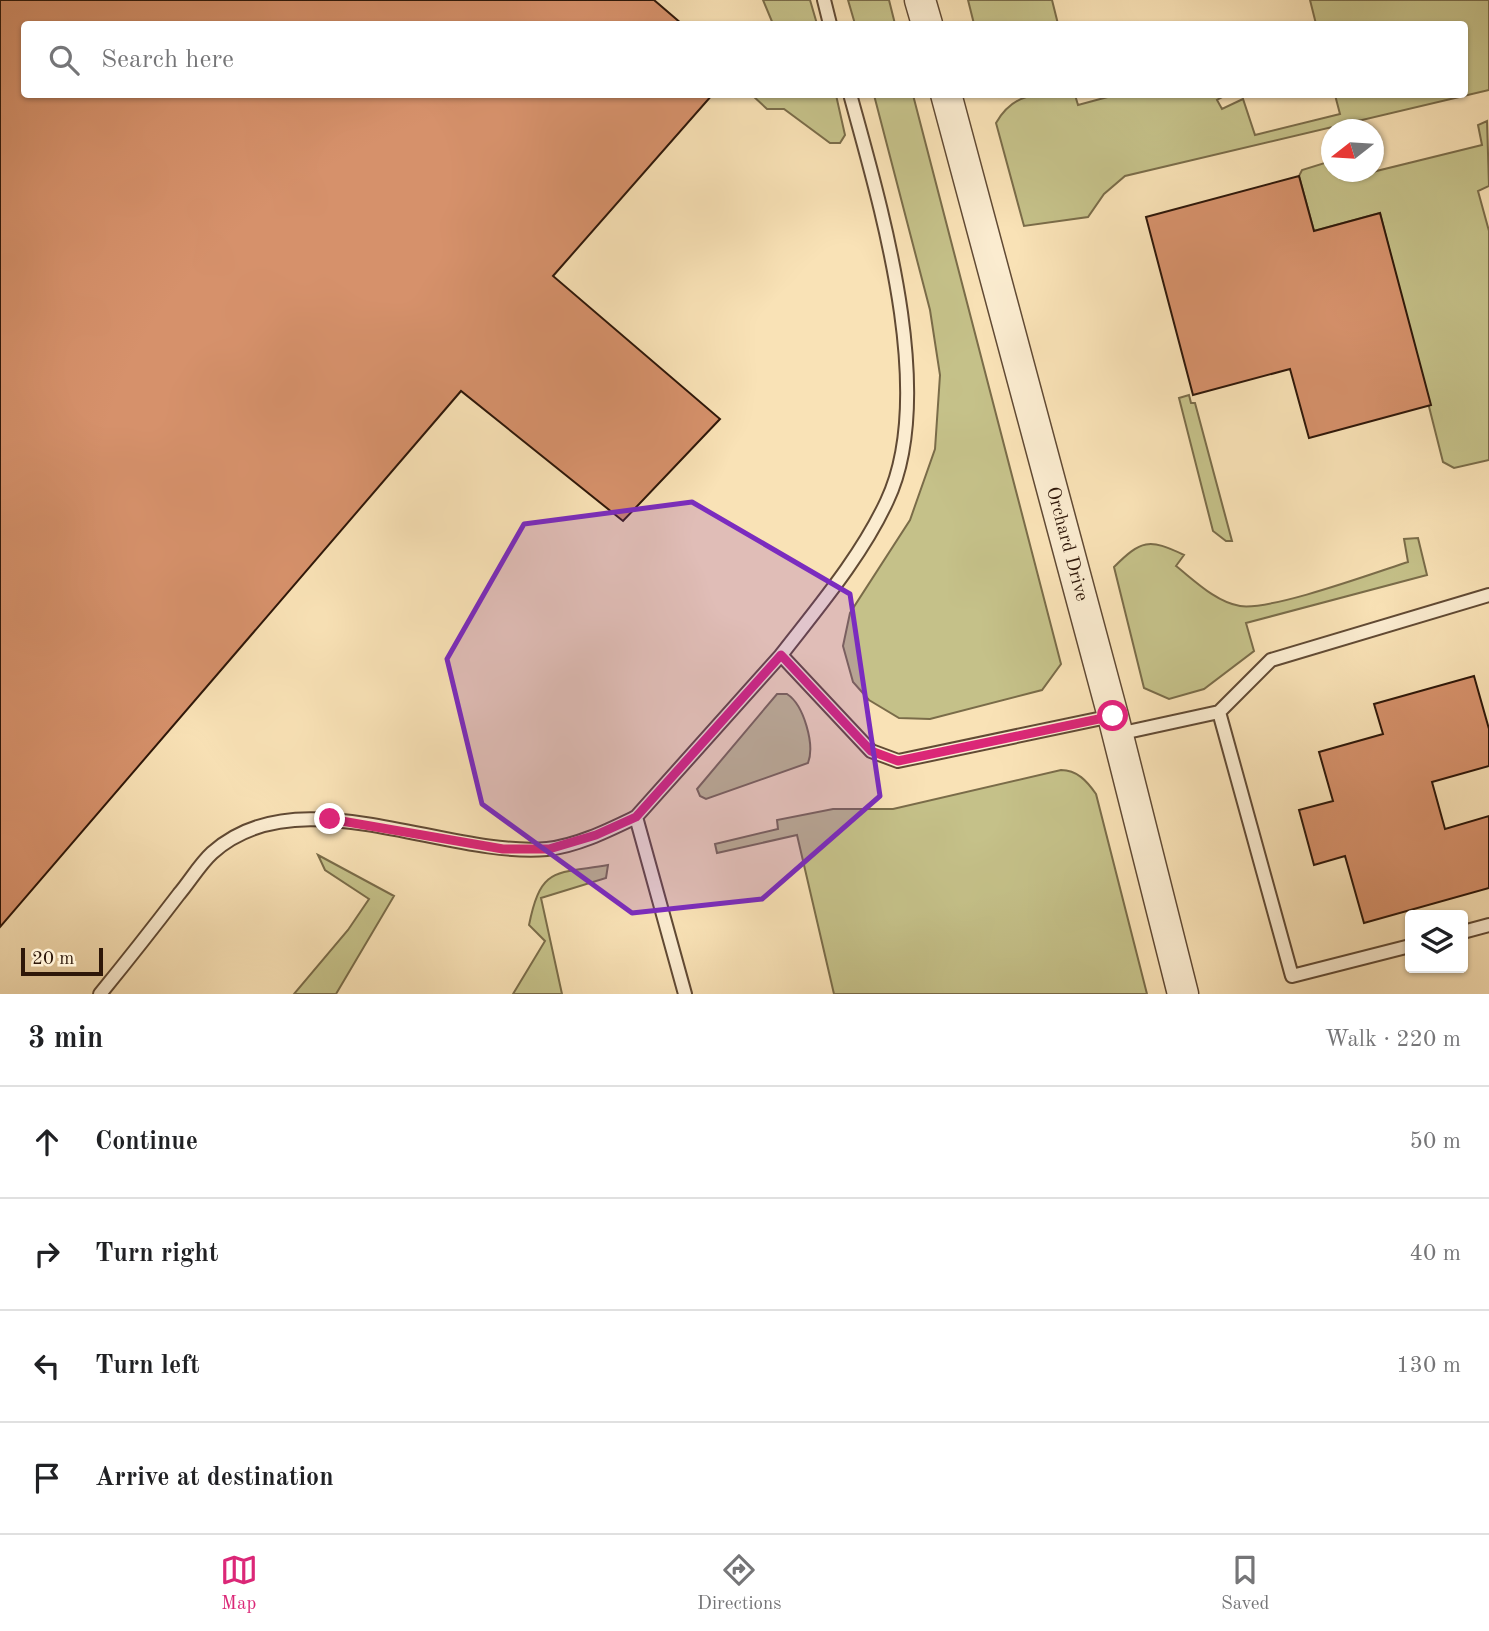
<!DOCTYPE html>
<meta charset="utf-8">
<style>
body{margin:0;font-family:"Old Standard TT",serif;background:#f6f6f6;color:#202124}
.controls{position:absolute;right:21px;bottom:21px;display:grid;overflow:hidden;border-radius:7px;box-shadow:0 2px 5px #0004}
.controls button{width:63px;height:63px;display:grid;place-items:center;padding:0;border:0;border-bottom:2px solid #e0e0e0;background:#fff;color:#202124;font:35px sans-serif}
.compass{position:absolute;left:1321px;top:119px;width:63px;height:63px;border-radius:50%;background:#fff;box-shadow:0 2px 5px #0004;rotate:253deg}
.scale{position:absolute;left:21px;bottom:18px;width:82px;box-sizing:border-box;padding-left:7px;border:4px solid #2e1709;border-top:0;font-size:19px;line-height:24px;white-space:nowrap;color:#2e1709;-webkit-text-stroke:5px #fbecd0;paint-order:stroke}
.stop{position:absolute;width:21px;height:21px;margin:-16px;border:5px solid #db2777;border-radius:50%;background:#fff}
.stop.end{background:#db2777;border-color:#fff;box-shadow:0 2px 7px #0008}
.list{margin:0;padding:0;list-style:none}
h2{display:flex;justify-content:space-between;align-items:center;height:91px;margin:0;padding:0 28px;font-size:30px}
h2 small{font-size:23px;font-weight:400;color:#757577}
.list li{display:grid;grid-template-columns:46px 1fr auto;gap:21px;align-items:center;box-sizing:border-box;height:112px;padding:0 28px;border-top:2px solid #e0e0e0}
.list b{display:block;font-size:26px;white-space:nowrap}
.list em{font-size:23px;font-style:normal;color:#757577}
.icon{flex:none;width:38px;height:38px;fill:none;stroke:currentColor;stroke-width:2;stroke-linecap:round;stroke-linejoin:round}
.map{position:relative;flex:none;width:1489px;height:994px;overflow:hidden}
.search{position:absolute;background:#fff;box-shadow:0 2px 5px #0004;left:21px;right:21px;top:21px;height:77px;display:flex;align-items:center;gap:18px;box-sizing:border-box;padding:0 24px;border-radius:7px;color:#757577;font-size:26px}
.sheet{height:539px;background:#fff}
nav{display:flex;justify-content:space-around;align-items:center;box-sizing:border-box;height:98px;border-top:2px solid #e0e0e0;background:#fff;font-size:19px;color:#757577}
nav a{display:grid;justify-items:center;gap:4px}
nav .on{color:#db2777}
.map>svg:first-child{display:block}
.green{fill:#c5c189;stroke:#7a6c49;stroke-width:2}
.building{fill:#d6916b;stroke:#2e1709;stroke-width:2}
.lines{fill:none;stroke-linecap:round;stroke-linejoin:round}
.service-casing{stroke:#614a34;stroke-width:16}
.tertiary-casing{stroke:#614a34;stroke-width:33}
.service{stroke:#fbecd0;stroke-width:12}
.tertiary{stroke:#fbecd0;stroke-width:30}
.route{stroke:#db2777;stroke-width:9}
.marked{fill:#7b2cbf;fill-opacity:0.2;stroke:#7b2cbf;stroke-width:5;stroke-linejoin:round}
.labels{text-anchor:middle;dominant-baseline:central;stroke-width:6;stroke-linejoin:round;paint-order:stroke}
.street-label{font-size:19px;fill:#2e1709;stroke:#fbecd0}
</style>
<div class="map">
<svg width="1489" height="994" viewBox="0 0 1489 994">
<rect width="100%" height="100%" fill="#f9e2b6"/>
<filter id="stains"><feTurbulence type="fractalNoise" baseFrequency=".00286" numOctaves="4"/><feColorMatrix values="0 0 0 0 .2 0 0 0 0 .09 0 0 0 0 .02 0 0 0 .5 -.17"/></filter>
<radialGradient id="worn" r=".72"><stop offset=".6" stop-color="#630" stop-opacity="0"/><stop offset="1" stop-color="#630" stop-opacity=".3"/></radialGradient>
<path class="green" d="M 763,0 L 810,0 L 817,24 L 773,24 Z
M 848,0 L 889,0 L 895,24 L 855,24 Z
M 968,0 L 1052,0 L 1058,24 L 974,24 Z
M 1310,0 L 1489,0 L 1489,90 L 1125,176 L 1104,194 L 1088,217 L 1024,226 L 996,123 C 1015,90 1040,94 1075,95 L 1078,105 L 1115,95 L 1226,95 L 1217,100 L 1222,109 L 1243,99 L 1255,135 L 1340,114 L 1335,95 L 1464,94 L 1464,24 L 1316,24 Z
M 752,95 L 836,95 L 845,135 L 840,143 L 830,143 L 784,109 L 767,109 Z
M 874,95 L 913,95 L 1061,664 L 1042,690 L 930,719 L 899,718 L 869,700 L 853,682 L 843,646 L 850,613 L 910,520 L 935,449 L 940,375 L 930,310 Z
M 1487,121 L 1489,186 L 1478,191 L 1489,231 L 1489,460 L 1454,468 L 1443,462 L 1380,213 L 1314,231 L 1299,176 L 1302,170 L 1331,161 L 1332,172 L 1358,172 L 1360,175 L 1482,145 L 1478,125 Z
M 1189,395 L 1191,403 L 1195,403 L 1232,541 L 1226,541 L 1213,531 L 1179,398 Z
M 1418,538 L 1427,575 L 1246,623 L 1254,651 L 1204,689 L 1169,699 L 1144,688 L 1114,567 C 1141,540 1149,538 1184,555 L 1176,566 C 1195,581 1216,602 1240,606 C 1270,611 1374,573 1408,562 L 1404,539 Z
M 777,694 L 787,694 C 804,705 815,745 808,763 L 706,799 L 700,796 L 697,789 Z
M 1061,770 C 1077,770 1087,781 1096,794 L 1147,994 L 834,994 L 797,835 L 717,853 L 715,844 L 778,829 L 777,820 L 833,809 L 893,809 Z
M 318,855 L 394,896 L 336,994 L 294,994 L 348,930 L 369,899 L 325,870 Z
M 608,865 L 606,878 L 541,898 L 562,994 L 513,994 L 545,941 L 529,925 C 541,866 555,874 608,865 Z"/>
<path class="building" d="M 0,0 L 654,0 L 682,24 L 24,24 L 24,94 L 713,94 L 553,276 L 720,419 L 623,521 L 461,391 L 0,927 Z
M 1299,176 L 1314,231 L 1380,213 L 1431,405 L 1309,438 L 1290,369 L 1193,395 L 1146,217 Z
M 1474,676 L 1489,729 L 1489,766 L 1432,782 L 1445,829 L 1489,816 L 1489,888 L 1364,923 L 1345,856 L 1314,865 L 1299,810 L 1333,801 L 1319,752 L 1383,734 L 1374,704 Z"/>
<g class="lines">
<g class="service-casing">
<path id="service" d="M 824,0 L 830,24
M 781,655 C 819,606 861,557 887,501 C 938,394 880,204 850,94
M 1219,712 L 1271,660 L 1489,595
M 1118,734 L 1219,712 L 1292,976 L 1410,946
M 1463,932 L 1489,925
M 100,994 C 127,961 153,928 179,894 C 190,881 200,864 212,853 C 298,775 445,858 547,849 C 577,846 609,830 636,817
M 685,994 L 636,817 L 781,655 L 871,751 L 898,761 L 1112,716"/>
</g>
<g class="tertiary-casing">
<g id="tertiary">
<path d="M 920,0 L 927,24"/>
<path id="s1" d="M 946,94 L 1113,716 L 1183,994"/>
</g>
</g>
<use href="#service" class="service"/>
<use href="#tertiary" class="tertiary"/>
</g>
<g class="lines">
<path class="route" d="M 330,819 L 503,849 L 549,849 L 596,835 L 636,817 L 781,655 L 871,751 L 898,761 L 1113,716"/>
</g>
<path class="marked" d="M 692,502 L 850,594 L 880,796 L 762,899 L 632,913 L 482,804 L 447,659 L 524,524 Z"/>
<g class="labels">
<g class="street-label">
<text stroke="none"><textPath href="#s1" startOffset="466">Orchard Drive</textPath></text>
</g>
</g>
<rect width="100%" height="100%" filter="url(#stains)"/>
<rect width="100%" height="100%" fill="url(#worn)"/>
</svg>
<div class="controls">
<button><svg class="icon" aria-label="layers" viewBox="0 0 24 24"><path d="M12 4l9 5-9 5-9-5zM3 14l9 5 9-5"/></svg></button>
</div>
<svg class="compass" viewBox="-18 -18 36 36"><path d="M0-13l5 13h-10z" fill="#e53935"/><path d="M0 13l5-13h-10z" fill="#757577"/></svg>
<div class="scale">20 m</div>
<div class="stop" style="left:1113px;top:716px"></div>
<div class="stop end" style="left:330px;top:819px"></div>
<div class="search"><svg class="icon" aria-label="search" viewBox="0 0 24 24"><circle cx="10" cy="10" r="6"/><path d="M15 15l6 6"/></svg>Search here</div>
</div>
<section class="sheet">
<h2>3 min<small>Walk · 220 m</small></h2>
<ul class="list">
<li><svg class="icon" aria-label="ahead" viewBox="0 0 24 24"><path d="M12 20V5M6 11l6-6 6 6"/></svg><div><b>Continue</b></div><em>50 m</em></li>
<li><svg class="icon" aria-label="right" viewBox="0 0 24 24"><path d="M7 20v-9h11M14 6l5 5-5 5"/></svg><div><b>Turn right</b></div><em>40 m</em></li>
<li><svg class="icon" aria-label="left" viewBox="0 0 24 24"><path d="M17 20v-9H6M10 6l-5 5 5 5"/></svg><div><b>Turn left</b></div><em>130 m</em></li>
<li><svg class="icon" aria-label="arrive" viewBox="0 0 24 24"><path d="M6 21V4h12l-3 4 3 4H6"/></svg><div><b>Arrive at destination</b></div></li>
</ul>
</section>
<nav>
<a class="on"><svg class="icon" aria-label="map" viewBox="0 0 24 24"><path d="M3 6l6-2 6 2 6-2v14l-6 2-6-2-6 2zM9 4v14M15 6v14"/></svg>Map</a>
<a><svg class="icon" aria-label="directions" viewBox="0 0 24 24"><path d="M12 3l9 9-9 9-9-9zM9 14v-3h6M13 9l2 2-2 2"/></svg>Directions</a>
<a><svg class="icon" aria-label="saved" viewBox="0 0 24 24"><path d="M7 4h10v16l-5-4-5 4z"/></svg>Saved</a>
</nav>
